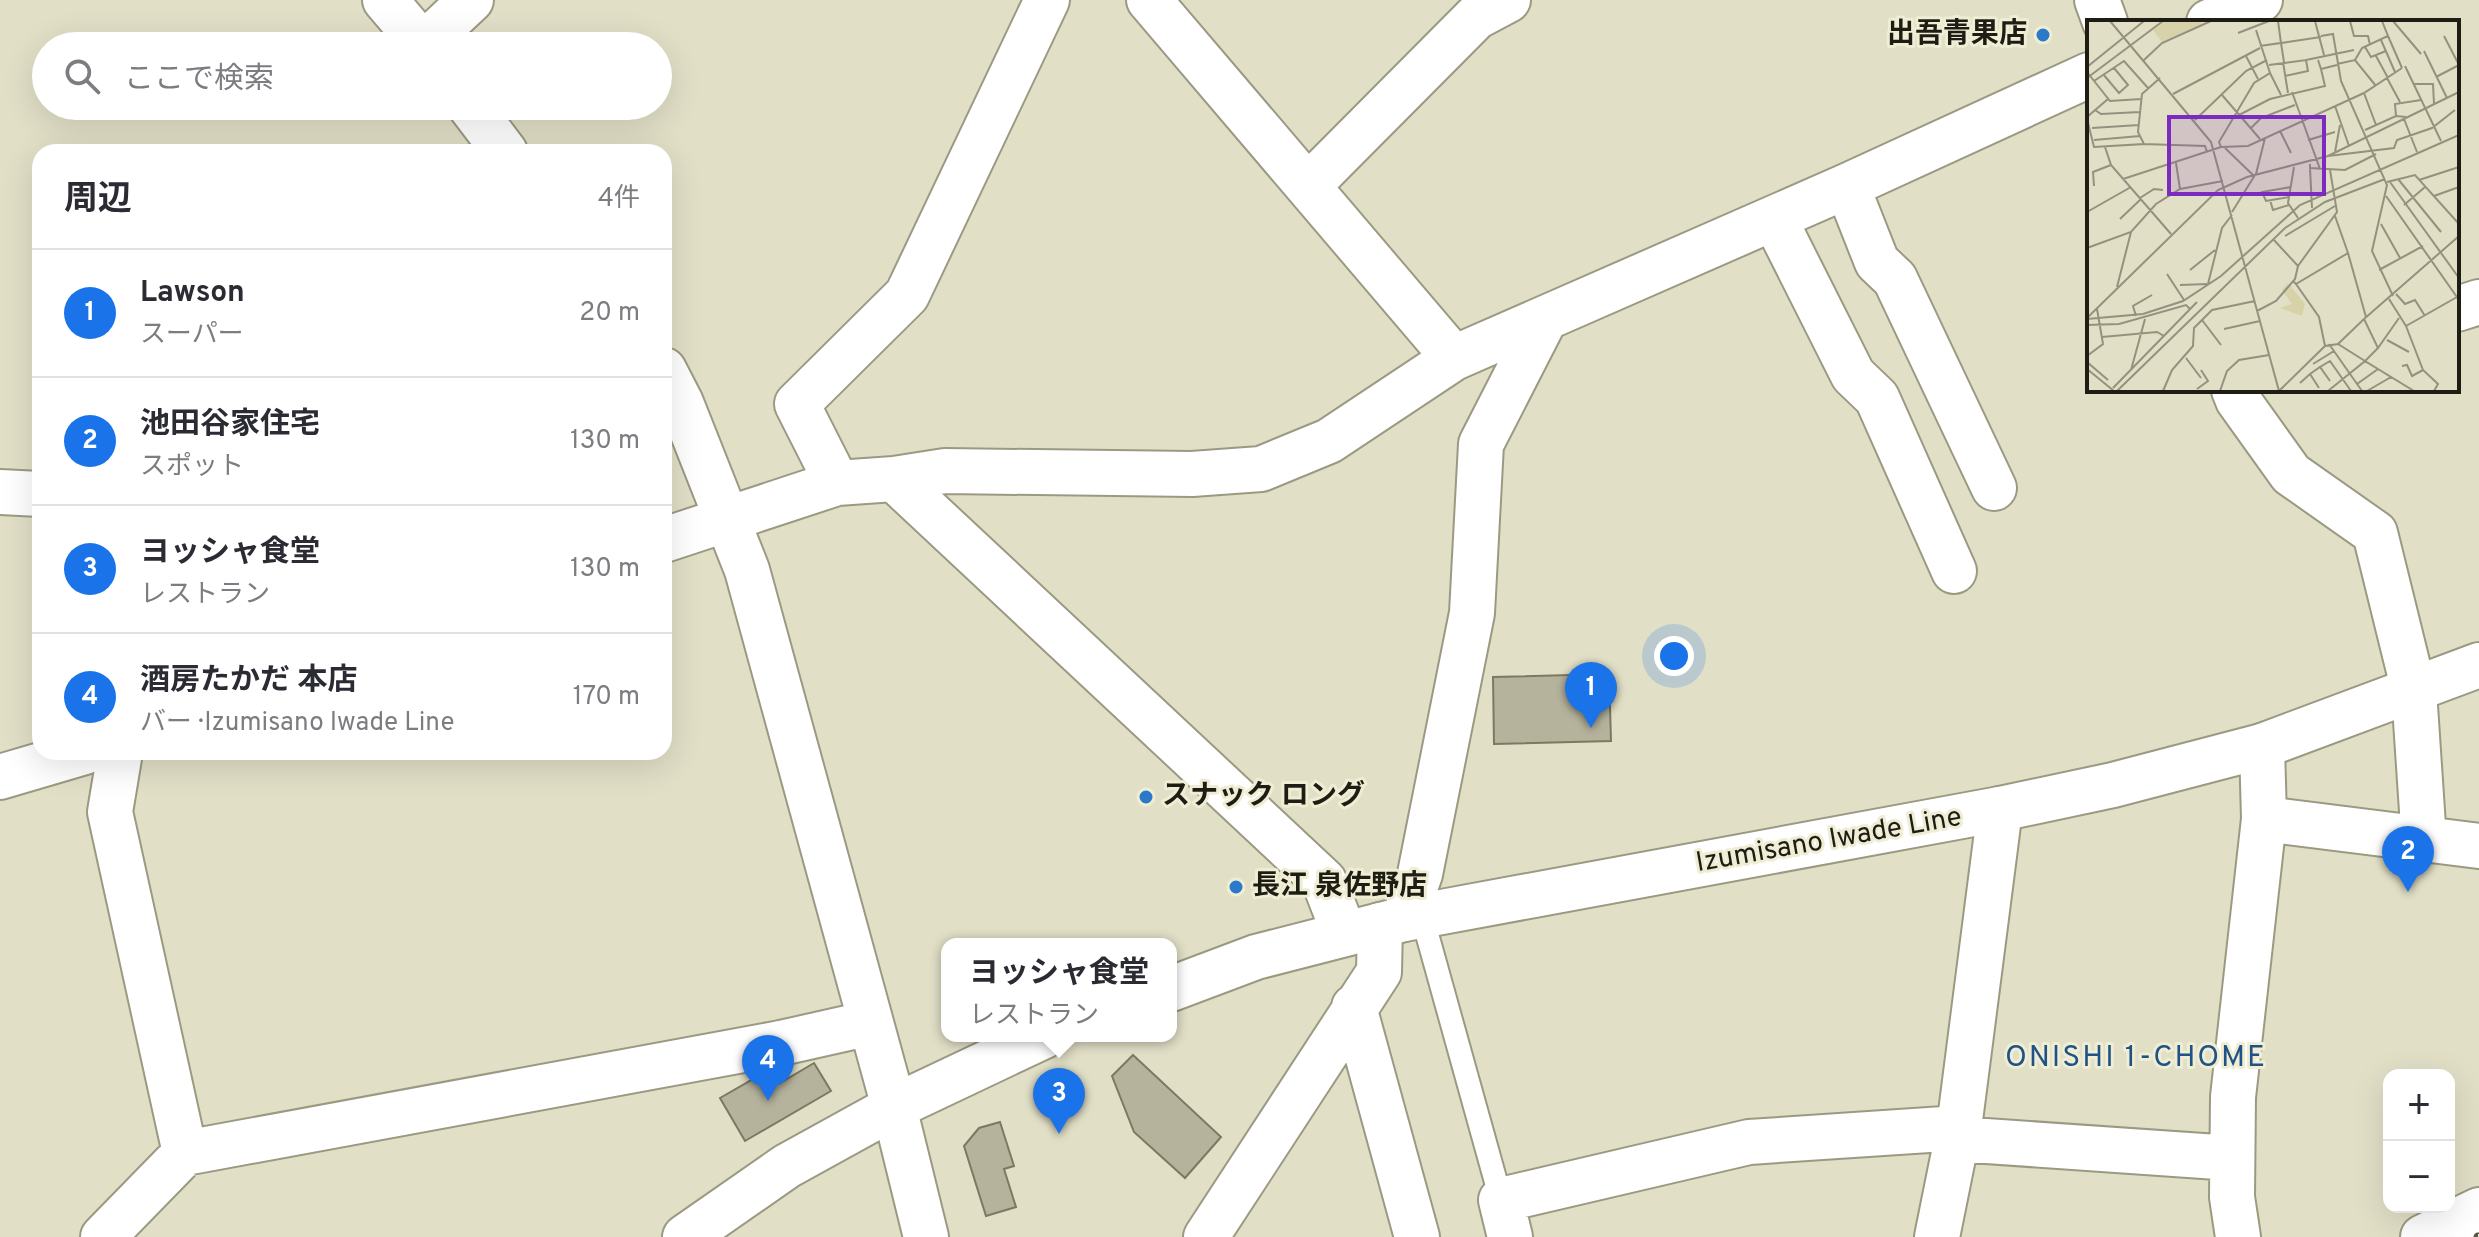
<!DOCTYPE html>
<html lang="ja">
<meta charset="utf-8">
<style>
body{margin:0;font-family:Overpass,"Noto Sans JP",sans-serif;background:#f2f2f3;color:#2b2b33}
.controls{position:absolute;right:24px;bottom:24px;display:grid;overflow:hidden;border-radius:16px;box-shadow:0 8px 32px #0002}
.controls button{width:72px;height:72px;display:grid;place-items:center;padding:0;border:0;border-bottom:2px solid #e1e1e2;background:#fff;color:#2b2b33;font:40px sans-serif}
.you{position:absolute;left:1674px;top:656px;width:28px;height:28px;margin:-20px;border:6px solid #fff;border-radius:50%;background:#1a73e8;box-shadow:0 0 0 12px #1a73e833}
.badge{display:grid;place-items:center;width:52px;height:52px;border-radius:50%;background:#1a73e8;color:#fff;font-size:26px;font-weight:700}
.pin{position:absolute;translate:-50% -66px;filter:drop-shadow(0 2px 4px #0008)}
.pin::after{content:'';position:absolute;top:42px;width:28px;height:24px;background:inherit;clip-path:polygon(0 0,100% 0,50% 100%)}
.popup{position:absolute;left:941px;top:938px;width:236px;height:104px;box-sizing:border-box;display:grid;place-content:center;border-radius:16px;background:#fff;filter:drop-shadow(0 2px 6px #0005);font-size:26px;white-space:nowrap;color:#7c7c81}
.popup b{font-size:30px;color:#2b2b33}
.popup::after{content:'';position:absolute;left:50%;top:100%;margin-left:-16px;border:16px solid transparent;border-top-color:#fff}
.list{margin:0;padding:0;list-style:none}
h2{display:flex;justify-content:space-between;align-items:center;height:104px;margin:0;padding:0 32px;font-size:34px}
h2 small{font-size:26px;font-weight:400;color:#7c7c81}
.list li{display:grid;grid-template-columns:52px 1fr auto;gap:24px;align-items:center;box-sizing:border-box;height:128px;padding:0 32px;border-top:2px solid #e1e1e2}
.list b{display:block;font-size:30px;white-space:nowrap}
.list p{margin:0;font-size:26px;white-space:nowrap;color:#7c7c81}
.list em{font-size:26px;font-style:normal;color:#7c7c81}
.icon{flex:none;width:44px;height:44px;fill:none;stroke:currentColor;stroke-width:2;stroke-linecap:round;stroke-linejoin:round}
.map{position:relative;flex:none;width:2479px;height:1237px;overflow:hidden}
.search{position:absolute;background:#fff;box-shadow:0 8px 32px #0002;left:32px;top:32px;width:640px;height:88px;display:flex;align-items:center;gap:20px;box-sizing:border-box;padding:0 28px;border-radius:44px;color:#7c7c81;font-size:30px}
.panel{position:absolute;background:#fff;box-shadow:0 8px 32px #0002;left:32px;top:144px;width:640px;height:616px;border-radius:24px}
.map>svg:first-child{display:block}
.building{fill:#b5b39c;stroke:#7c7963;stroke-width:2}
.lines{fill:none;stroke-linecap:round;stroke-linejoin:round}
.lane-casing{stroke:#9c9983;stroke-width:26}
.street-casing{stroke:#9c9983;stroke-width:48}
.secondary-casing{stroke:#9c9983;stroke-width:48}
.primary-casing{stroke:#9c9983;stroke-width:48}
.lane{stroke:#fff;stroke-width:22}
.street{stroke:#fff;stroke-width:44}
.secondary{stroke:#fff;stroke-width:44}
.primary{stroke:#fff;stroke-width:44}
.rail-casing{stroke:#565548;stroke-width:9}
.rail{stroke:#efedd4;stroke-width:6;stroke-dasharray:18;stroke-linecap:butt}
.poi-dot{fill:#2a7ac9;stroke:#efedd4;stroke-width:3}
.labels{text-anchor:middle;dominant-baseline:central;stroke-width:6;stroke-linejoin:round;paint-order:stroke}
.poi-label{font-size:28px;font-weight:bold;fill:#1e1d14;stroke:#efedd4;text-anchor:start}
.street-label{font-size:28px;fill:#1e1d14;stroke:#efedd4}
.neighbourhood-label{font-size:30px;letter-spacing:2px;fill:#215285;stroke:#efedd4}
.inset-road{fill:none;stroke:#94917f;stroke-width:2}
.view{fill:#7b2cbf;fill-opacity:0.15;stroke:#7b2cbf;stroke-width:4}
.inset-edge{fill:none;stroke:#1e1d14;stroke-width:4}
</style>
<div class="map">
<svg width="2479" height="1237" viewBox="0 0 2479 1237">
<rect width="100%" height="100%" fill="#e2dfc7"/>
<path class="building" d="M 1609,674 L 1611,741 L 1494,744 L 1493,677 Z
M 1133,1055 L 1221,1137 L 1185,1178 L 1134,1132 L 1112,1076 Z
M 814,1063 L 831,1091 L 745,1141 L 720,1098 L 767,1071 L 773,1070 L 780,1083 Z
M 1000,1122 L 1014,1166 L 1004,1169 L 1016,1207 L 986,1216 L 964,1146 L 979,1128 Z"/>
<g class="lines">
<g class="lane-casing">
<path id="lane" d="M 1422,916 L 1501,1200"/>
</g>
<g class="street-casing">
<path id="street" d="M 1149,0 L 1454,358
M 2097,0 L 2105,22
M 2209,22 L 2260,0
M 423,45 L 471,0
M 1309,185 L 1476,17 L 1508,0
M 1847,186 L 1877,262 L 1895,279 L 1994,488
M 1774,218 L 1853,375 L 1877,398 L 1954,571
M 2457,309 L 2479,302
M 2234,390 L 2238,400 L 2291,474 L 2375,533 L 2414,691 L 2424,841
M 894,479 L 1324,881 L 1344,933
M 837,483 L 797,404 L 907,295 L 1047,0
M 0,492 L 40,494
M 664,540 L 837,483 L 894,479 L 945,471 L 1192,474 L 1261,469 L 1329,441 L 1454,358 L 1847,186 L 2089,75
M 2262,746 L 2264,819 L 2479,846
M 120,752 L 110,812 L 185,1153
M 0,777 L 85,752
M 1404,919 L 1420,874 L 1472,613 L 1481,444 L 1545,319
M 1354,1007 L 1417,1237
M 894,1107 L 926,1237
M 1957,1139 L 2232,1158
M 103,1237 L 185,1153 L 781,1043 L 870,1023
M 1206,1237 L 1379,972 L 1380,925
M 1510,1237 L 1501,1200 L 1749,1142 L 1959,1128
M 1937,1237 L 1959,1128 L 2000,809
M 2238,1237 L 2232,1197 L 2233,1097 L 2264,819
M 2423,1237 L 2479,1210"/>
</g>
<g class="secondary-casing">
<path id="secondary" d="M 385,0 L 424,46
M 470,106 L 505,152
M 664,370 L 681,403 L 747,570 L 894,1107"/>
</g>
<g class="primary-casing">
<path id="primary" d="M 1171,989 L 1256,957 L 1404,919 L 2000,809 L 2113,785 L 2262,746 L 2479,665
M 685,1237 L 787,1166 L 894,1107 L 1044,1036"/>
</g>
<use href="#lane" class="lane"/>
<use href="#street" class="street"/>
<use href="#secondary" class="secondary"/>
<use href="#primary" class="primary"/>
<g class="rail-casing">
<path id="rail" d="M 2478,1237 L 2479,1237"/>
</g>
<use href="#rail" class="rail"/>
</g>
<g class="poi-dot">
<circle cx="2043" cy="35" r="8"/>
<circle cx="1146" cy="797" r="8"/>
<circle cx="1236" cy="887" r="8"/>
</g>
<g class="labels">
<g class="poi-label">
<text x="2027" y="35" text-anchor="end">出吾青果店</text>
<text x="1162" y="797">スナック ロング</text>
<text x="1252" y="887">長江 泉佐野店</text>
</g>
<g class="street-label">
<text transform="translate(1829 841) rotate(-10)">Izumisano Iwade Line</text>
</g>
<g class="neighbourhood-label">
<text x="2136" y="1058">ONISHI 1-CHOME</text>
</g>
</g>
<g transform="translate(2087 20)">
<rect width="372" height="372" fill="#e2dfc7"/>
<path d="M 78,1 L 113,1 L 115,4 L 75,22 L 66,10 ZM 201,263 L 218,284 L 215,296 L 193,288 L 205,284 L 195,270 Z" fill="#d7d2a8"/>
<path class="inset-road" d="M 23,1 L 124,122 L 192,371M 191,1 L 194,23 L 234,17M 228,1 L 237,35M 263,1 L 267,16 L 281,16 L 283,25M 306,1 L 334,34M 151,13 L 182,1M 234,16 L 246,14 L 254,61 L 300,165 L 285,231 L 306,276M 301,16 L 315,48M 357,16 L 372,45M 294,20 L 308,52M 173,26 L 194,23 L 197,42M 278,27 L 284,37 L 299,31M 337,31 L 360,78M 159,36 L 171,59M 289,36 L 301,58M 57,40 L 75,23 L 124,1M 219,40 L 267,30M 231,40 L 234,49 L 250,45M 268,40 L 275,28 L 301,16 L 295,1M 196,42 L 201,73M 250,44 L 268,40 L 289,66M 182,45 L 219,40 L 221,51 L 198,56M 318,46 L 354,121M 0,47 L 57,1M 0,52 L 23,81 L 54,79M 183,53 L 194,75M 16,54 L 32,73 L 41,65 L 27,48M 349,57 L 372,45M 0,58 L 76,1M 300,58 L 313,82M 7,61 L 37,41 L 61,68M 326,64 L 346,64 L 347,84M 205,72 L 233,149M 277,73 L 289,105M 86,74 L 173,28M 135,75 L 173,119M 248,86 L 262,126M 8,90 L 14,94 L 53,92M 152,95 L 183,79 L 238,66 L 234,49M 309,96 L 308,84 L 334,80M 0,97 L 21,79M 0,99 L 7,127 L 57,124 L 51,112 L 55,74 L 73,58M 317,99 L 330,132M 108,100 L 159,51 L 180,40M 5,108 L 52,105M 163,109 L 174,98 L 208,85M 278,110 L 309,96 L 319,97M 193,111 L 204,133M 7,120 L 53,116M 221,120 L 248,112M 56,124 L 118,126 L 120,132M 18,127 L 24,145 L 84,214M 134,127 L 132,122 L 167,63 L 183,53 L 169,10M 138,128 L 166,155M 248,132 L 253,105M 241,136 L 307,128 L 310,120 L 345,108 L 368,90M 89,143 L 93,169M 223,144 L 223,148 L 258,150 L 289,134M 207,147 L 201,183 L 211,198M 223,148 L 225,188M 169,154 L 178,118M 36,159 L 134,127 L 161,126 L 277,73 L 315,48M 311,159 L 354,212M 332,160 L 372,147M 300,162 L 328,155 L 372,204M 303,162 L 372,258M 7,166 L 6,152 L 24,145M 299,176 L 372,280M 347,176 L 372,167M 202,177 L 179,181 L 175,172 L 204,167M 53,178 L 67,169 L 76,170M 183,180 L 186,190 L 202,185M 317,185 L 338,167M 0,192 L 44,167M 145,192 L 168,155M 33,199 L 54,179M 294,204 L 313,238M 198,216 L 248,186M 186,219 L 211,246M 0,228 L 44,212 L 69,184 L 93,169 L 136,161M 261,233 L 279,297M 103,250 L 128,230M 292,250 L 336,226M 80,254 L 97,280M 206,261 L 209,264 L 261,233 L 248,196M 121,264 L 135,208 L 145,195M 209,264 L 232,297 L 238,326M 93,265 L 120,264M 30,267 L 44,212M 309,274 L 318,284 L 328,280 L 338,296M 302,279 L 319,306 L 370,277M 170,291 L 189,281 L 208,259 L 211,246 L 250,192 L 243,150M 49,296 L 46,286 L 65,275M 0,298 L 131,170 L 160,157 L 241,136 L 372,72M 0,299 L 56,294 L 96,281 L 134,256 L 213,185 L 372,115M 115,300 L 134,325M 0,305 L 32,304 L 99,285 L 103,289M 319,306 L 336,350 L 351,364 L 347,371M 137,309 L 173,301M 15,317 L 70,312 L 77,316M 300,320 L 322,332M 242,324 L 275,371M 291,328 L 312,298M 0,336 L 16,324 L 10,289M 99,338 L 114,358M 0,342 L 21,360M 226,344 L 247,331M 315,346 L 320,345 L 325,356 L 336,350M 233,347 L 243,341 L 264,371M 0,349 L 27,371M 44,350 L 58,299M 223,354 L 233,347 L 243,361M 213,363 L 223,354 L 232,368M 270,364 L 291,349M 26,368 L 110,282M 110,369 L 121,361 L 114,350M 30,371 L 198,208 L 238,182 L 298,159M 76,371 L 85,350 L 106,326 L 107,308 L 125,290 L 168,281M 133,371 L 140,351 L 152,340 L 182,335M 192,371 L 238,326 L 251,324 L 277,299M 241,371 L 278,341 L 251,324M 280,371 L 304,357M 327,371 L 278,341 L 291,328 L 277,299 L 372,216"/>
<path class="view" d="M 82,97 L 237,97 L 237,174 L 82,174 Z"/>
<rect width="372" height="372" class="inset-edge"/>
</g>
</svg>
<div class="controls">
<button>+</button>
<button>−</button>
</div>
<div class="you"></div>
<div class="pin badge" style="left:1591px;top:728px">1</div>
<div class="pin badge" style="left:2408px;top:892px">2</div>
<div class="pin badge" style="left:1059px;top:1134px">3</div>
<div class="popup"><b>ヨッシャ食堂</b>レストラン</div>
<div class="pin badge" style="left:768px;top:1101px">4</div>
<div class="search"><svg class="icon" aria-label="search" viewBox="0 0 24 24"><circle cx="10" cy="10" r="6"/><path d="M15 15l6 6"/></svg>ここで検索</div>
<section class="panel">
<h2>周辺<small>4件</small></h2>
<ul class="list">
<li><span class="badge">1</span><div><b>Lawson</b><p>スーパー</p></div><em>20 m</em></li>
<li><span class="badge">2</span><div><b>池田谷家住宅</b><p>スポット</p></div><em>130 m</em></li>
<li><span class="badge">3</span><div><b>ヨッシャ食堂</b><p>レストラン</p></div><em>130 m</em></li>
<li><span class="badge">4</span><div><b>酒房たかだ 本店</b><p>バー · Izumisano Iwade Line</p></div><em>170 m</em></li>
</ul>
</section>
</div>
